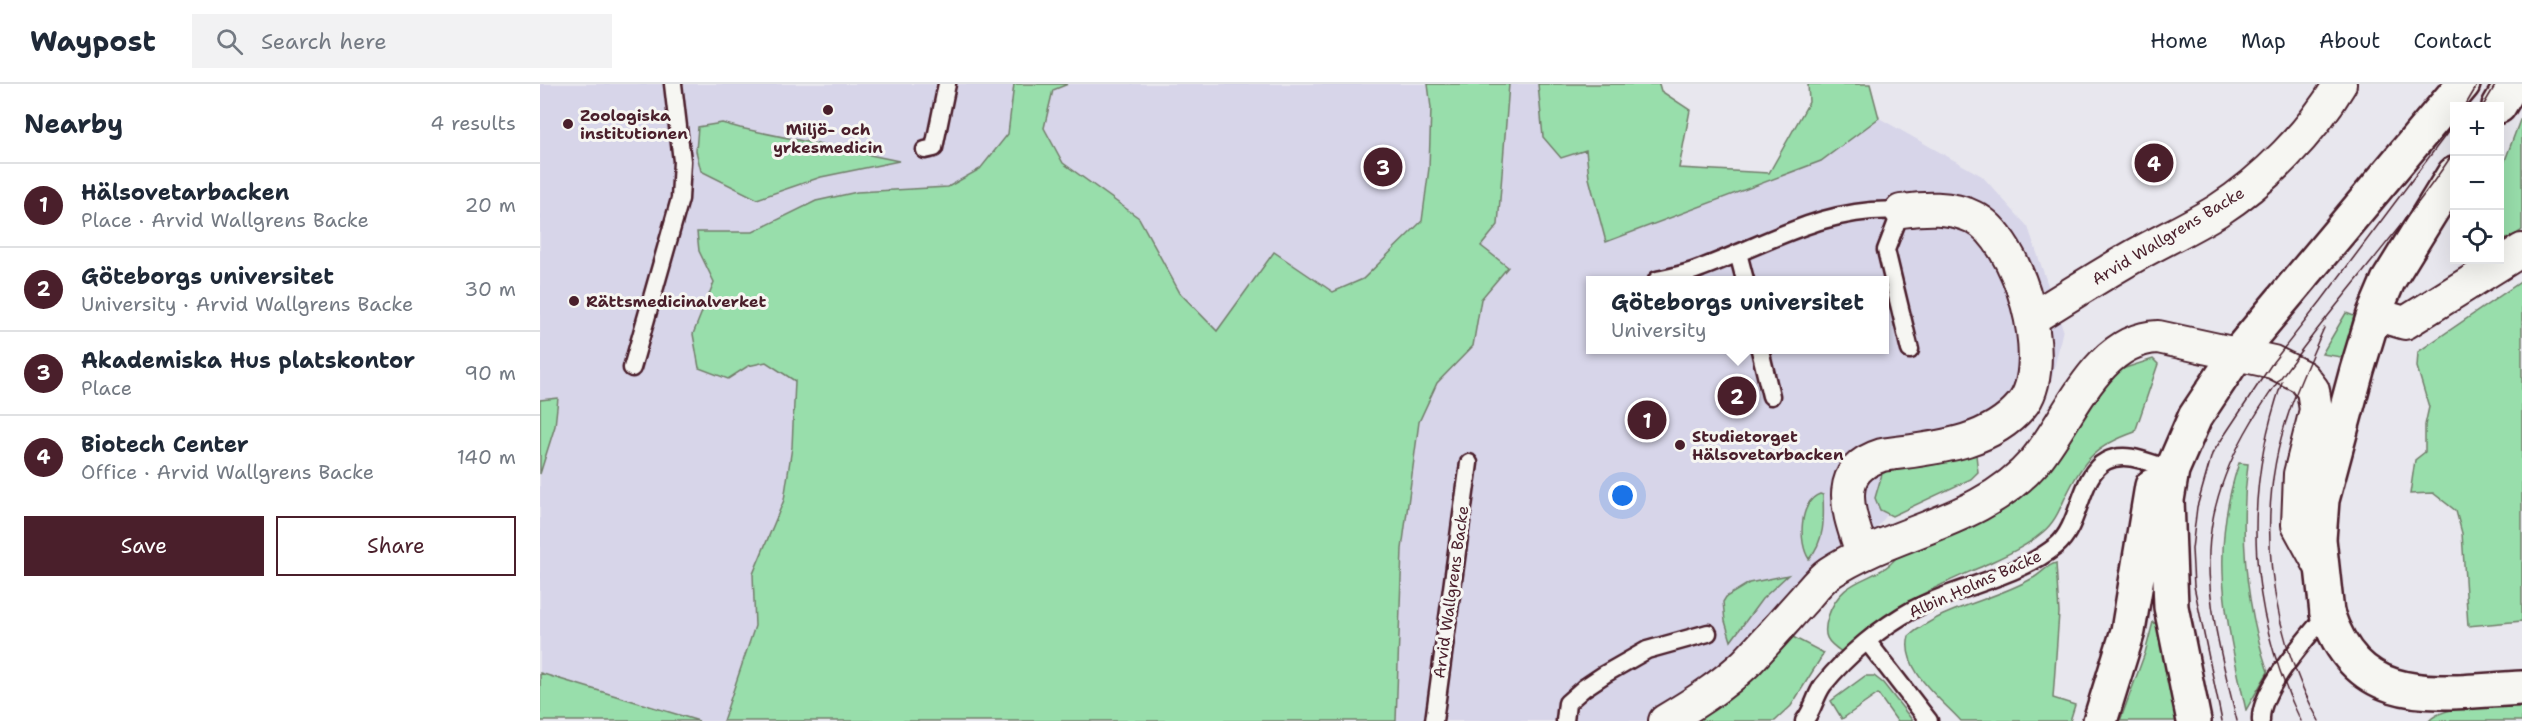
<!DOCTYPE html>
<meta charset="utf-8">
<style>
body{margin:0;font-family:"Shantell Sans",sans-serif;background:#f2f2f3;color:#1f2937}
.controls{position:absolute;right:18px;top:18px;display:grid;overflow:hidden;border-radius:0px;box-shadow:0 6px 24px #0002}
.controls button{width:54px;height:54px;display:grid;place-items:center;padding:0;border:0;border-bottom:2px solid #e0e1e3;background:#fff;color:#1f2937;font:30px sans-serif}
.you{position:absolute;left:1083px;top:412px;width:21px;height:21px;margin:-15px;border:4px solid #fff;border-radius:50%;background:#1a73e8;box-shadow:0 0 0 9px #1a73e833}
.badge{display:grid;place-items:center;width:39px;height:39px;border-radius:50%;background:#4a1f2b;color:#fff;font-size:20px;font-weight:700}
.pin{position:absolute;translate:-50% -50%;border:3px solid #fff;box-shadow:0 2px 6px #0006}
.popup{position:absolute;left:1046px;top:192px;width:303px;height:78px;box-sizing:border-box;display:grid;place-content:center;border-radius:0px;background:#fff;filter:drop-shadow(0 2px 4px #0005);font-size:20px;white-space:nowrap;color:#747a83}
.popup b{font-size:22px;color:#1f2937}
.popup::after{content:'';position:absolute;left:50%;top:100%;margin-left:-12px;border:12px solid transparent;border-top-color:#fff}
.list{margin:0;padding:0;list-style:none}
h2{display:flex;justify-content:space-between;align-items:center;height:78px;margin:0;padding:0 24px;font-size:26px}
h2 small{font-size:20px;font-weight:400;color:#747a83}
.list li{display:grid;grid-template-columns:39px 1fr auto;gap:18px;align-items:center;box-sizing:border-box;height:84px;padding:0 24px;border-top:2px solid #e0e1e3}
.list b{display:block;font-size:22px;white-space:nowrap}
.list p{margin:0;font-size:20px;white-space:nowrap;color:#747a83}
.list em{font-size:20px;font-style:normal;color:#747a83}
.actions{display:flex;gap:12px;padding:18px 24px}
.actions a{flex:1;padding:14px 0;border:2px solid #4a1f2b;border-radius:0px;text-align:center;font-size:21px;color:#4a1f2b}
.actions .main{background:#4a1f2b;color:#fff}
.icon{flex:none;width:33px;height:33px;fill:none;stroke:currentColor;stroke-width:2;stroke-linecap:round;stroke-linejoin:round}
.map{position:relative;flex:none;width:1982px;height:637px;overflow:hidden}
header{display:flex;align-items:center;gap:36px;box-sizing:border-box;height:84px;padding:0 30px;background:#fff;border-bottom:2px solid #e0e1e3}
header strong{font-size:28px}
nav{display:flex;gap:33px;margin-inline-start:auto;font-size:21px}
.search{width:420px;height:54px;background:#f2f2f3;display:flex;align-items:center;gap:15px;box-sizing:border-box;padding:0 21px;border-radius:0px;color:#747a83;font-size:22px}
main{display:flex}
aside{flex:1;background:#fff}
.map>svg:first-child{display:block}
.built{fill:#d7d5e9;fill-rule:evenodd}
.green{fill:#98deab;stroke:#717e6b;stroke-width:1.5}
.lines{fill:none;stroke-linecap:round;stroke-linejoin:round}
.service-casing{stroke:#4a1f2b;stroke-width:21}
.minor-casing{stroke:#4a1f2b;stroke-width:36}
.secondary-casing{stroke:#4a1f2b;stroke-width:38}
.primary-casing{stroke:#4a1f2b;stroke-width:38}
.service{stroke:#f6f6f2;stroke-width:16}
.minor{stroke:#f6f6f2;stroke-width:32}
.secondary{stroke:#f6f6f2;stroke-width:33}
.primary{stroke:#f6f6f2;stroke-width:33}
.tram{stroke:#4a1f2b;stroke-width:1.5}
.poi-dot{fill:#4a1f2b;stroke:#f6f6f2;stroke-width:2}
.labels{text-anchor:middle;dominant-baseline:central;stroke-width:6;stroke-linejoin:round;paint-order:stroke}
.poi-label{font-size:16px;font-weight:bold;fill:#4a1f2b;stroke:#f6f6f2;text-anchor:start}
.street-label{font-size:16px;fill:#4a1f2b;stroke:#f6f6f2}
</style>
<header>
<strong>Waypost</strong>
<div class="search"><svg class="icon" aria-label="search" viewBox="0 0 24 24"><circle cx="10" cy="10" r="6"/><path d="M15 15l6 6"/></svg>Search here</div>
<nav><a>Home</a><a>Map</a><a>About</a><a>Contact</a></nav>
</header>
<main>
<aside>
<h2>Nearby<small>4 results</small></h2>
<ul class="list">
<li><span class="badge">1</span><div><b>Hälsovetarbacken</b><p>Place · Arvid Wallgrens Backe</p></div><em>20 m</em></li>
<li><span class="badge">2</span><div><b>Göteborgs universitet</b><p>University · Arvid Wallgrens Backe</p></div><em>30 m</em></li>
<li><span class="badge">3</span><div><b>Akademiska Hus platskontor</b><p>Place</p></div><em>90 m</em></li>
<li><span class="badge">4</span><div><b>Biotech Center</b><p>Office · Arvid Wallgrens Backe</p></div><em>140 m</em></li>
</ul>
<div class="actions"><a class="main">Save</a><a>Share</a></div>
</aside>
<div class="map">
<svg width="1982" height="637" viewBox="0 0 1982 637">
<rect width="100%" height="100%" fill="#e8e7ee"/>
<filter id="ink" filterUnits="userSpaceOnUse"><feTurbulence type="fractalNoise" baseFrequency=".0167" numOctaves="2"/><feDisplacementMap in="SourceGraphic" scale="12" xChannelSelector="R" yChannelSelector="G"/><feConvolveMatrix kernelMatrix="1 2 1 2 8 2 1 2 1" color-interpolation-filters="sRGB"/></filter>
<g filter="url(#ink)">
<path class="built" d="M 0,0 L 474,0 L 468,50 L 440,85 L 408,103 L 317,108 L 276,117 L 213,148 L 159,167 L 174,198 L 153,250 L 188,295 L 208,282 L 226,278 L 255,297 L 252,363 L 244,416 L 213,490 L 215,542 L 183,637 L 159,637 L 0,589 L 0,390 L 15,342 L 18,314 L 0,316 Z
M 528,0 L 888,0 L 891,24 L 889,84 L 882,137 L 823,195 L 793,208 L 734,168 L 677,247 L 640,209 L 599,134 L 523,79 L 504,44 L 513,6 Z
M 969,0 L 1041,0 L 1066,157 L 1281,77 L 1339,34 L 1442,92 L 1488,143 L 1523,245 L 1512,294 L 1496,324 L 1458,360 L 1436,371 L 1398,380 L 1350,385 L 1340,426 L 1347,431 L 1272,525 L 1143,637 L 856,637 L 862,465 L 879,338 L 897,299 L 933,262 L 941,215 L 968,183 L 940,162 L 958,140 ZM 1050,196 L 1344,196 L 1344,266 L 1050,266 Z"/>
<path class="green" d="M 474,0 L 528,0 L 513,6 L 504,44 L 523,79 L 599,134 L 640,209 L 677,247 L 734,168 L 793,208 L 823,195 L 882,137 L 889,84 L 891,24 L 888,0 L 969,0 L 958,141 L 941,162 L 968,183 L 941,215 L 933,262 L 897,299 L 879,338 L 862,465 L 856,637 L 183,637 L 215,542 L 213,490 L 244,416 L 252,363 L 255,297 L 226,278 L 208,282 L 188,295 L 159,284 L 153,250 L 174,198 L 159,167 L 157,148 L 213,148 L 276,117 L 317,108 L 408,103 L 440,85 L 468,50 Z
M 998,0 L 1119,0 L 1121,7 L 1150,26 L 1139,84 L 1229,89 L 1269,18 L 1268,0 L 1330,0 L 1339,34 L 1281,77 L 1066,158 L 1049,94 L 1046,66 L 1021,74 L 1003,53 Z
M 1980,36 L 1982,37 L 1982,146 L 1960,161 L 1960,90 Z
M 182,39 L 200,44 L 359,77 L 281,93 L 217,115 L 161,87 L 156,67 L 158,43 Z
M 1982,197 L 1982,537 L 1928,542 L 1922,449 L 1916,427 L 1893,409 L 1870,410 L 1875,376 L 1885,368 L 1885,341 L 1889,323 L 1877,283 L 1878,268 Z
M 1806,229 L 1814,232 L 1804,270 L 1801,273 L 1782,270 Z
M 1613,275 L 1618,280 L 1595,348 C 1555,362 1543,376 1525,414 C 1519,427 1514,439 1503,448 C 1486,463 1464,472 1443,482 C 1391,505 1347,522 1310,568 L 1302,568 C 1287,558 1282,552 1288,533 C 1302,488 1343,499 1359,469 L 1456,429 L 1477,414 L 1557,309 L 1582,285 Z
M 18,314 L 15,342 L 0,390 L 0,316 Z
M 1436,371 L 1438,388 L 1431,395 L 1352,432 L 1340,426 L 1335,414 L 1342,390 L 1350,385 L 1398,380 Z
M 1699,379 L 1708,380 C 1699,452 1705,519 1728,588 L 1706,626 C 1686,537 1669,468 1699,379 Z
M 1280,410 L 1283,411 C 1284,435 1285,456 1269,475 C 1258,459 1259,417 1280,410 Z
M 1516,479 L 1519,529 L 1513,614 L 1535,621 L 1530,637 L 1421,637 C 1401,615 1360,585 1369,552 C 1405,522 1453,517 1493,494 C 1501,490 1507,481 1516,479 Z
M 1248,491 L 1222,515 L 1191,557 L 1185,537 L 1183,518 L 1186,513 L 1209,499 Z
M 1613,538 L 1618,541 L 1640,637 L 1580,637 L 1605,569 Z
M 1247,550 L 1284,569 L 1251,622 L 1235,637 L 1143,637 Z
M 0,589 L 159,637 L 0,637 Z
M 1325,592 L 1334,592 L 1343,599 L 1373,637 L 1357,637 L 1338,610 L 1302,635 L 1291,617 Z
M 1982,623 L 1982,637 L 1889,637 C 1905,619 1958,624 1982,623 Z"/>
<g class="lines">
<g class="service-casing">
<path id="service" d="M 385,66 L 394,64 L 407,0
M 1198,169 L 1205,196
M 1117,196 C 1131,193 1147,190 1161,184 C 1227,160 1288,121 1361,127 L 1346,166 L 1370,266
M 1220,266 L 1231,312
M 92,284 L 140,115 L 142,77 L 133,0
M 1327,557 L 1389,637
M 894,637 L 929,379
M 1025,637 L 1027,619 L 1044,604 L 1065,590 L 1107,566 L 1168,549
M 1264,637 C 1273,627 1275,612 1283,601 C 1307,571 1341,543 1374,525 C 1419,502 1476,494 1516,462 C 1541,442 1539,391 1566,377 C 1587,366 1611,380 1632,386
M 1721,637 C 1719,605 1768,554 1787,529"/>
</g>
<g class="minor-casing">
<path id="minor" d="M 1834,230 L 1865,239 L 1982,166
M 1491,235 C 1526,213 1561,191 1596,171 C 1623,156 1651,143 1677,127 C 1725,96 1771,49 1800,0
M 1322,469 C 1310,431 1290,387 1342,371 C 1390,364 1447,362 1481,322 C 1516,282 1479,154 1433,133 C 1410,122 1385,124 1361,127
M 1125,637 C 1153,620 1182,602 1206,579 C 1226,558 1245,536 1264,515 C 1272,506 1280,495 1289,489 C 1355,445 1441,440 1495,377 C 1530,335 1556,255 1618,253 L 1733,278 L 1763,293 L 1773,306 L 1776,326 L 1760,390 L 1758,441 L 1781,483"/>
</g>
<g class="secondary-casing">
<path id="secondary" d="M 1959,22 L 1972,0
M 1787,529 L 1779,455 L 1782,416 L 1817,286 L 1834,230 L 1848,197 L 1914,90"/>
</g>
<g class="primary-casing">
<path id="primary" d="M 1787,529 C 1820,627 1898,608 1982,604
M 1560,637 L 1588,547 L 1612,402
M 1654,637 L 1631,523 L 1627,416 L 1632,386 L 1655,333 L 1697,270 L 1923,0"/>
</g>
<use href="#service" class="service"/>
<use href="#minor" class="minor"/>
<use href="#secondary" class="secondary"/>
<use href="#primary" class="primary"/>
<path class="tram" d="M 1925,22 L 1938,0
M 1943,22 L 1956,0
M 1742,298 C 1702,412 1708,529 1761,637
M 1682,637 L 1654,502 L 1652,465 L 1657,423 L 1672,370 L 1733,278 L 1781,217 L 1914,40
M 1697,637 C 1684,582 1667,524 1669,467 C 1673,381 1725,313 1776,247 C 1822,188 1873,130 1914,68
M 1779,637 C 1728,544 1714,429 1749,328 C 1759,299 1772,271 1784,244"/>
</g>
</g>
<g class="poi-dot">
<circle cx="288" cy="26" r="6"/>
<circle cx="28" cy="40" r="6"/>
<circle cx="34" cy="217" r="6"/>
<circle cx="1140" cy="361" r="6"/>
</g>
<g class="labels">
<g class="poi-label">
<text x="40" y="31">Zoologiska<tspan x="40" dy="18">institutionen</tspan></text>
<text x="288" y="45" text-anchor="middle">Miljö- och<tspan x="288" dy="18">yrkesmedicin</tspan></text>
<text x="46" y="217">Rättsmedicinalverket</text>
<text x="1152" y="352">Studietorget<tspan x="1152" dy="18">Hälsovetarbacken</tspan></text>
</g>
<g class="street-label">
<text transform="translate(1628 152) rotate(-31)">Arvid Wallgrens Backe</text>
<text transform="translate(1435 500) rotate(-24)">Albin Holms Backe</text>
<text transform="translate(911 508) rotate(-82)">Arvid Wallgrens Backe</text>
</g>
</g>
</svg>
<div class="controls">
<button>+</button>
<button>−</button>
<button><svg class="icon" aria-label="locate" viewBox="0 0 24 24"><circle cx="12" cy="12" r="6"/><path d="M12 2v4M12 18v4M2 12h4M18 12h4"/></svg></button>
</div>
<div class="you"></div>
<div class="pin badge" style="left:1107px;top:336px">1</div>
<div class="pin badge" style="left:1197px;top:312px">2</div>
<div class="popup"><b>Göteborgs universitet</b>University</div>
<div class="pin badge" style="left:843px;top:83px">3</div>
<div class="pin badge" style="left:1614px;top:79px">4</div>
</div>
</main>
